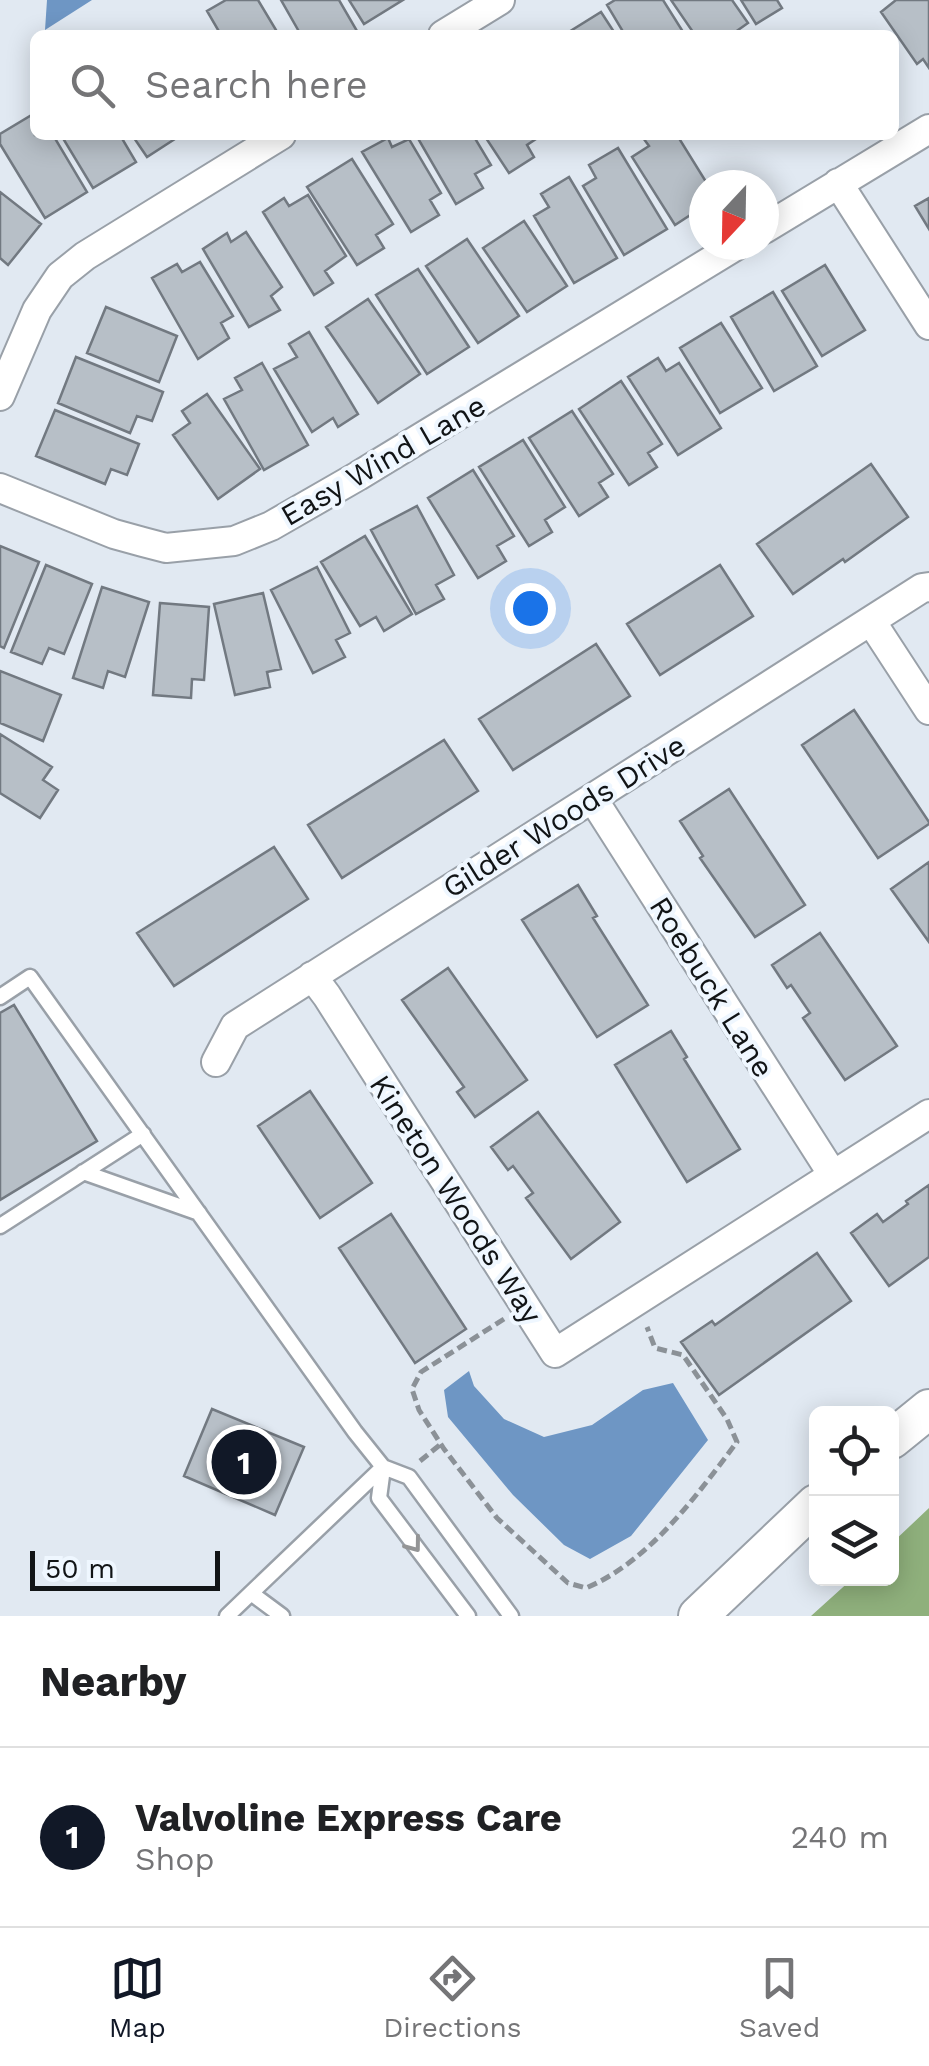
<!DOCTYPE html>
<style>
body{margin:0;font-family:"Work Sans",sans-serif;background:#f6f6f6;color:#202124}
.controls{position:absolute;right:30px;bottom:30px;display:grid;overflow:hidden;border-radius:15px;box-shadow:0 5px 25px #0003}
.controls button{width:90px;height:90px;display:grid;place-items:center;padding:0;border:0;border-bottom:2px solid #e0e0e0;background:#fff;color:#202124;font:50px sans-serif}
.compass{position:absolute;left:689px;top:170px;width:90px;height:90px;border-radius:50%;background:#fff;box-shadow:0 5px 25px #0003;rotate:202deg}
.scale{position:absolute;left:30px;bottom:25px;width:190px;box-sizing:border-box;padding-left:10px;border:5px solid #111416;border-top:0;font-size:28px;line-height:35px;white-space:nowrap;color:#111416;-webkit-text-stroke:8px #eff7ff;paint-order:stroke}
.you{position:absolute;left:530px;top:608px;width:35px;height:35px;margin:-25px;border:8px solid #fff;border-radius:50%;background:#1a73e8;box-shadow:0 0 0 15px #1a73e833}
.badge{display:grid;place-items:center;width:65px;height:65px;border-radius:50%;background:#111827;color:#fff;font-size:32px;font-weight:700}
.pin{position:absolute;translate:-50% -50%;border:5px solid #fff;box-shadow:0 2px 10px #0006}
.list{margin:0;padding:0;list-style:none}
h2{display:flex;justify-content:space-between;align-items:center;height:130px;margin:0;padding:0 40px;font-size:42px}
h2 small{font-size:32px;font-weight:400;color:#757577}
.list li{display:grid;grid-template-columns:65px 1fr auto;gap:30px;align-items:center;box-sizing:border-box;height:180px;padding:0 40px;border-top:2px solid #e0e0e0}
.list b{display:block;font-size:38px;white-space:nowrap}
.list p{margin:0;font-size:32px;white-space:nowrap;color:#757577}
.list em{font-size:32px;font-style:normal;color:#757577}
.icon{flex:none;width:55px;height:55px;fill:none;stroke:currentColor;stroke-width:2;stroke-linecap:round;stroke-linejoin:round}
.map{position:relative;flex:none;width:929px;height:1616px;overflow:hidden}
.search{position:absolute;background:#fff;box-shadow:0 5px 25px #0003;left:30px;right:30px;top:30px;height:110px;display:flex;align-items:center;gap:25px;box-sizing:border-box;padding:0 35px;border-radius:15px;color:#757577;font-size:38px}
.sheet{height:310px;background:#fff}
nav{display:flex;justify-content:space-around;align-items:center;box-sizing:border-box;height:140px;border-top:2px solid #e0e0e0;background:#fff;font-size:28px;color:#757577}
nav a{display:grid;justify-items:center;gap:5px}
nav .on{color:#111827}
.map>svg:first-child{display:block}
.forest{fill:#8fb07c}
.water{fill:#6e96c4}
.building{fill:#b7bfc7;stroke:#727981;stroke-width:2.5}
.lines{fill:none;stroke-linecap:round;stroke-linejoin:round}
.lane-casing{stroke:#99a0a8;stroke-width:19}
.street-casing{stroke:#99a0a8;stroke-width:32}
.secondary-casing{stroke:#99a0a8;stroke-width:42}
.path{stroke:#8b9197;stroke-width:5;stroke-dasharray:10 5;stroke-linecap:butt}
.lane{stroke:#fff;stroke-width:14}
.street{stroke:#fff;stroke-width:28}
.secondary{stroke:#fff;stroke-width:38}
.oneway{stroke:#949596}
.labels{text-anchor:middle;dominant-baseline:central;stroke-width:8;stroke-linejoin:round;paint-order:stroke}
.street-label{font-size:30px;fill:#111416;stroke:#eff7ff}
</style>
<div class="map">
<svg width="929" height="1616" viewBox="0 0 929 1616">
<rect width="100%" height="100%" fill="#e1e9f2"/>
<path class="forest" d="M 929,1508 L 929,1616 L 811,1616 L 852,1579 L 892,1578 L 892,1543 Z"/>
<path class="water" d="M 47,0 L 92,0 L 45,30 Z
M 469,1371 L 474,1386 L 504,1419 L 544,1437 L 592,1425 L 643,1390 L 673,1383 L 708,1440 L 631,1536 L 590,1559 L 564,1545 L 513,1495 L 448,1417 L 444,1390 Z"/>
<path class="building" d="M 226,0 L 258,0 L 279,35 L 221,35 L 207,11 Z
M 281,0 L 339,0 L 357,31 L 350,35 L 301,35 Z
M 349,0 L 403,0 L 364,24 Z
M 615,0 L 663,0 L 685,35 L 625,35 L 607,5 Z
M 671,0 L 732,0 L 748,23 L 731,35 L 695,35 Z
M 741,0 L 777,0 L 782,8 L 756,24 Z
M 896,0 L 929,0 L 929,68 L 923,59 L 917,64 L 881,12 Z
M 601,12 L 616,35 L 564,35 Z
M 35,113 L 35,135 L 53,135 L 87,192 L 45,218 L 0,144 L 0,134 Z
M 61,135 L 120,135 L 136,162 L 93,188 Z
M 132,135 L 181,135 L 147,157 Z
M 416,135 L 473,135 L 491,165 L 475,174 L 483,188 L 456,204 Z
M 484,135 L 542,135 L 527,145 L 534,157 L 509,173 Z
M 641,135 L 677,135 L 708,185 L 704,185 L 704,206 L 675,225 L 632,157 L 649,146 Z
M 388,138 L 392,147 L 409,139 L 441,193 L 430,200 L 439,215 L 411,232 L 362,152 Z
M 618,148 L 667,229 L 624,255 L 583,186 L 596,178 L 589,165 Z
M 352,159 L 393,224 L 376,235 L 384,248 L 357,265 L 307,187 Z
M 569,177 L 617,258 L 574,283 L 534,216 L 549,207 L 541,194 Z
M 0,192 L 41,224 L 8,265 L 0,258 Z
M 308,195 L 346,256 L 325,271 L 333,283 L 314,295 L 263,212 L 284,198 L 289,206 Z
M 929,198 L 929,229 L 915,206 Z
M 524,221 L 567,286 L 527,312 L 483,248 Z
M 246,232 L 282,287 L 271,296 L 280,310 L 249,327 L 203,249 L 227,233 L 231,242 Z
M 467,239 L 519,316 L 478,343 L 426,266 Z
M 200,262 L 233,316 L 221,323 L 229,338 L 198,359 L 152,278 L 177,264 L 182,272 Z
M 825,265 L 865,330 L 822,356 L 782,291 Z
M 418,269 L 469,347 L 427,374 L 376,295 Z
M 773,292 L 817,366 L 774,391 L 731,317 Z
M 368,299 L 420,374 L 378,403 L 326,327 Z
M 106,307 L 177,336 L 159,382 L 87,353 Z
M 721,323 L 762,388 L 720,413 L 680,348 Z
M 309,332 L 358,414 L 338,427 L 333,418 L 312,432 L 274,369 L 297,357 L 289,344 Z
M 76,357 L 163,392 L 152,421 L 137,416 L 130,433 L 58,403 Z
M 658,358 L 666,371 L 679,363 L 721,428 L 678,455 L 628,377 Z
M 262,363 L 308,445 L 264,470 L 224,399 L 242,390 L 235,378 Z
M 621,381 L 662,444 L 648,453 L 657,467 L 629,485 L 579,409 Z
M 207,394 L 260,469 L 218,499 L 173,435 L 190,423 L 182,411 Z
M 55,410 L 139,444 L 127,475 L 111,469 L 105,484 L 36,456 Z
M 572,411 L 613,474 L 599,483 L 608,497 L 579,516 L 529,438 Z
M 523,440 L 565,507 L 545,520 L 552,532 L 529,546 L 479,467 Z
M 871,464 L 908,517 L 845,562 L 843,559 L 793,594 L 757,544 Z
M 473,470 L 514,536 L 497,546 L 506,561 L 478,578 L 428,498 Z
M 417,506 L 454,575 L 436,585 L 444,599 L 416,614 L 371,530 Z
M 365,536 L 412,614 L 384,631 L 376,617 L 360,626 L 321,562 Z
M 0,546 L 39,562 L 4,648 L 0,646 Z
M 46,565 L 92,584 L 64,654 L 49,648 L 42,664 L 11,652 Z
M 720,565 L 753,616 L 660,675 L 627,624 Z
M 317,567 L 350,633 L 336,640 L 345,657 L 313,673 L 271,590 Z
M 102,587 L 149,602 L 125,677 L 108,671 L 103,688 L 73,678 Z
M 263,593 L 281,669 L 267,672 L 270,687 L 235,695 L 214,604 Z
M 160,603 L 209,607 L 204,680 L 192,679 L 191,698 L 153,695 Z
M 596,644 L 630,696 L 513,770 L 479,719 Z
M 0,671 L 61,695 L 43,741 L 0,723 Z
M 854,710 L 929,822 L 929,824 L 878,858 L 802,745 Z
M 0,734 L 52,767 L 43,780 L 58,790 L 40,818 L 0,793 Z
M 444,740 L 478,791 L 342,878 L 308,825 Z
M 729,789 L 805,905 L 755,937 L 700,858 L 703,856 L 680,821 Z
M 274,847 L 308,899 L 174,986 L 137,933 Z
M 929,862 L 929,942 L 891,889 Z
M 578,885 L 597,916 L 593,918 L 648,1005 L 597,1037 L 522,920 Z
M 820,933 L 897,1046 L 845,1080 L 803,1018 L 810,1013 L 791,985 L 787,988 L 772,965 Z
M 448,968 L 527,1080 L 475,1117 L 457,1092 L 464,1087 L 402,1000 Z
M 14,1005 L 97,1141 L 0,1200 L 0,1013 Z
M 671,1031 L 687,1057 L 684,1059 L 740,1149 L 687,1182 L 615,1065 Z
M 310,1091 L 372,1183 L 320,1218 L 258,1126 Z
M 538,1112 L 620,1222 L 571,1259 L 526,1198 L 533,1193 L 513,1166 L 508,1170 L 491,1147 Z
M 929,1185 L 929,1257 L 889,1286 L 851,1233 L 877,1214 L 883,1222 L 908,1204 L 906,1201 Z
M 391,1214 L 466,1329 L 415,1363 L 339,1248 Z
M 817,1253 L 851,1301 L 719,1395 L 681,1342 L 712,1321 L 715,1325 Z
M 212,1409 L 304,1447 L 275,1515 L 184,1476 Z"/>
<g class="lines">
<g class="lane-casing">
<path id="lane" d="M 0,997 L 30,977 L 355,1432 L 383,1467 L 409,1477 L 511,1616
M 83,1172 L 199,1213
M 0,1226 L 143,1134
M 383,1468 L 379,1498 L 468,1616
M 251,1593 L 282,1616
M 227,1616 L 383,1467"/>
</g>
<g class="street-casing">
<path id="street" d="M 443,35 L 500,0
M 838,183 L 929,325
M 764,229 L 929,129
M 0,396 L 37,310 L 60,276 L 85,256 L 281,135
M 0,488 L 114,534 L 143,542 L 166,548 L 234,541 L 271,526 L 358,476 L 737,245
M 871,621 L 929,710
M 593,799 L 833,1175
M 312,976 L 327,996 L 555,1353 L 929,1114
M 216,1062 L 235,1026 L 922,588 L 929,587"/>
</g>
<g class="secondary-casing">
<path id="secondary" d="M 892,1439 L 929,1409
M 698,1616 L 816,1504"/>
</g>
<path class="path" d="M 504,1319 L 421,1372 L 412,1389 L 419,1410 L 444,1449 L 497,1518 L 568,1583 L 586,1588 C 650,1561 696,1496 737,1442 L 727,1419 L 683,1355 L 655,1348 L 647,1327
M 420,1461 L 441,1444"/>
<use href="#lane" class="lane"/>
<use href="#street" class="street"/>
<use href="#secondary" class="secondary"/>
</g>
<defs><path id="oneway-chevron" d="M-2-3.5L2.5 0L-2 3.5" fill="none" stroke-width="1.6" stroke-linecap="round" stroke-linejoin="round" transform="scale(2.5)"/></defs>
<use class="oneway" href="#oneway-chevron" transform="translate(414 1545) rotate(53)"/>
<g class="labels">
<g class="street-label">
<text transform="translate(383 460) rotate(-30)">Easy Wind Lane</text>
<text transform="translate(564 816) rotate(-32)">Gilder Woods Drive</text>
<text transform="translate(712 987) rotate(58)">Roebuck Lane</text>
<text transform="translate(456 1199) rotate(57)">Kineton Woods Way</text>
</g>
</g>
</svg>
<div class="controls">
<button><svg class="icon" aria-label="locate" viewBox="0 0 24 24"><circle cx="12" cy="12" r="6"/><path d="M12 2v4M12 18v4M2 12h4M18 12h4"/></svg></button>
<button><svg class="icon" aria-label="layers" viewBox="0 0 24 24"><path d="M12 4l9 5-9 5-9-5zM3 14l9 5 9-5"/></svg></button>
</div>
<svg class="compass" viewBox="-18 -18 36 36"><path d="M0-13l5 13h-10z" fill="#e53935"/><path d="M0 13l5-13h-10z" fill="#757577"/></svg>
<div class="scale">50 m</div>
<div class="you"></div>
<div class="pin badge" style="left:244px;top:1462px">1</div>
<div class="search"><svg class="icon" aria-label="search" viewBox="0 0 24 24"><circle cx="10" cy="10" r="6"/><path d="M15 15l6 6"/></svg>Search here</div>
</div>
<section class="sheet">
<h2>Nearby<small></small></h2>
<ul class="list">
<li><span class="badge">1</span><div><b>Valvoline Express Care</b><p>Shop</p></div><em>240 m</em></li>
</ul>
</section>
<nav>
<a class="on"><svg class="icon" aria-label="map" viewBox="0 0 24 24"><path d="M3 6l6-2 6 2 6-2v14l-6 2-6-2-6 2zM9 4v14M15 6v14"/></svg>Map</a>
<a><svg class="icon" aria-label="directions" viewBox="0 0 24 24"><path d="M12 3l9 9-9 9-9-9zM9 14v-3h6M13 9l2 2-2 2"/></svg>Directions</a>
<a><svg class="icon" aria-label="saved" viewBox="0 0 24 24"><path d="M7 4h10v16l-5-4-5 4z"/></svg>Saved</a>
</nav>
